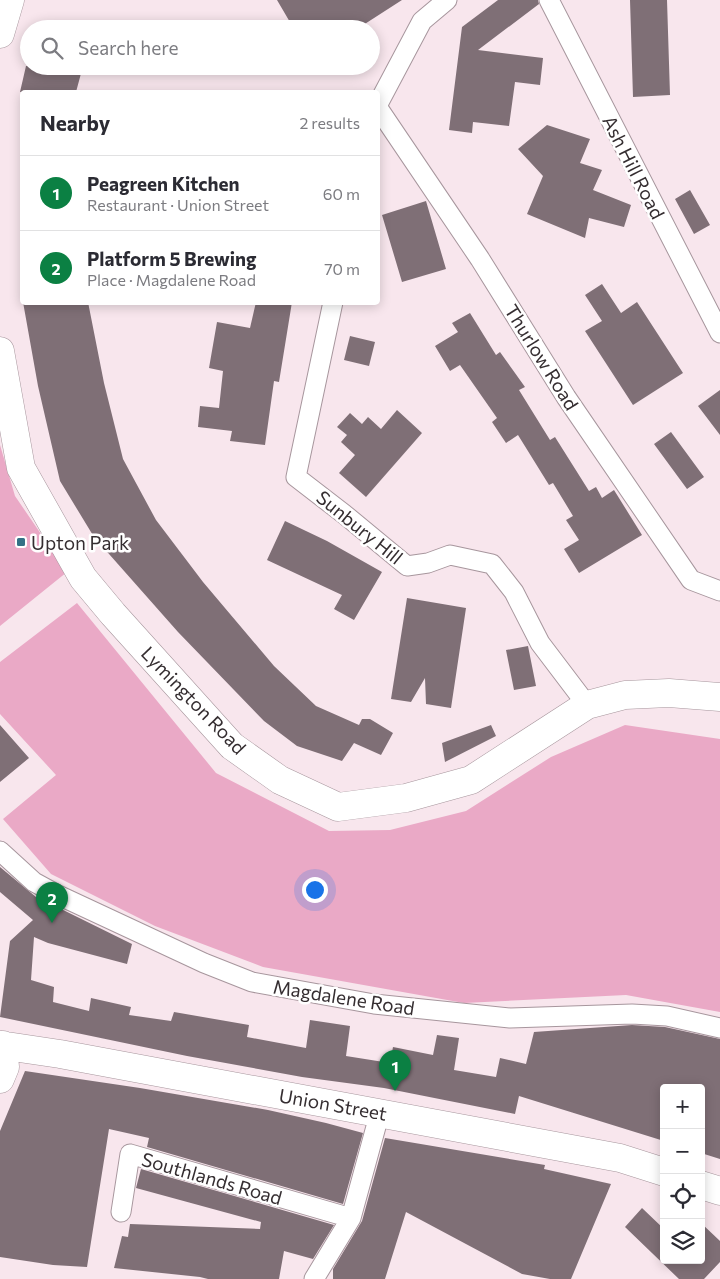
<!DOCTYPE html>
<meta charset="utf-8">
<style>
body{margin:0;font-family:Commissioner,sans-serif;background:#f7f7f7;color:#2b2b33}
.controls{position:absolute;right:15px;bottom:15px;display:grid;overflow:hidden;border-radius:5px;box-shadow:0 2px 12px #0003}
.controls button{width:45px;height:45px;display:grid;place-items:center;padding:0;border:0;border-bottom:1px solid #e1e1e2;background:#fff;color:#2b2b33;font:25px sans-serif}
.you{position:absolute;left:314px;top:889px;width:18px;height:18px;margin:-12px;border:4px solid #fff;border-radius:50%;background:#1a73e8;box-shadow:0 0 0 8px #1a73e833}
.badge{display:grid;place-items:center;width:32px;height:32px;border-radius:50%;background:#0b8043;color:#fff;font-size:16px;font-weight:700}
.pin{position:absolute;translate:-50% -41px;filter:drop-shadow(0 1px 2px #0008)}
.pin::after{content:'';position:absolute;top:26px;width:18px;height:15px;background:inherit;clip-path:polygon(0 0,100% 0,50% 100%)}
.list{margin:0;padding:0;list-style:none}
h2{display:flex;justify-content:space-between;align-items:center;height:65px;margin:0;padding:0 20px;font-size:21px}
h2 small{font-size:16px;font-weight:400;color:#7c7c81}
.list li{display:grid;grid-template-columns:32px 1fr auto;gap:15px;align-items:center;box-sizing:border-box;height:75px;padding:0 20px;border-top:1px solid #e1e1e2}
.list b{display:block;font-size:19px;white-space:nowrap}
.list p{margin:0;font-size:16px;white-space:nowrap;color:#7c7c81}
.list em{font-size:16px;font-style:normal;color:#7c7c81}
.icon{flex:none;width:28px;height:28px;fill:none;stroke:currentColor;stroke-width:2;stroke-linecap:round;stroke-linejoin:round}
.map{position:relative;flex:none;width:720px;height:1279px;overflow:hidden}
.search{position:absolute;background:#fff;box-shadow:0 2px 12px #0003;left:20px;top:20px;width:360px;height:55px;display:flex;align-items:center;gap:12px;box-sizing:border-box;padding:0 18px;border-radius:28px;color:#7c7c81;font-size:19px}
.panel{position:absolute;background:#fff;box-shadow:0 2px 12px #0003;left:20px;top:90px;width:360px;height:215px;border-radius:5px}
.map>svg:first-child{display:block}
.green{fill:#eaa9c6}
.building{fill:#7f6f76}
.lines{fill:none;stroke-linecap:round;stroke-linejoin:round}
.street-casing{stroke:#a7969d;stroke-width:21}
.secondary-casing{stroke:#a7969d;stroke-width:29}
.street{stroke:#fff;stroke-width:19}
.secondary{stroke:#fff;stroke-width:28}
.poi-dot{fill:#337186;stroke:#fff;stroke-width:2}
.labels{text-anchor:middle;dominant-baseline:central;stroke-width:5;stroke-linejoin:round;paint-order:stroke}
.street-label{font-size:19px;fill:#352e31;stroke:#fff}
.poi-label{font-size:19px;fill:#352e31;stroke:#fff;text-anchor:start}
</style>
<div class="map">
<svg width="720" height="1279" viewBox="0 0 720 1279">
<rect width="100%" height="100%" fill="#f8e6ed"/>
<path class="green" d="M 0,445 L 15,496 L 67,572 L 0,626 Z
M 77,603 L 216,773 L 329,831 L 390,830 L 466,811 L 551,757 L 625,725 L 720,739 L 720,1012 L 626,995 L 464,1003 L 263,967 L 155,926 L 51,874 L 3,819 L 56,775 L 0,714 L 0,662 Z"/>
<path class="building" d="M 277,0 L 402,0 L 357,29 L 294,29 Z
M 498,0 L 538,0 L 539,4 L 478,50 L 543,58 L 540,85 L 515,82 L 509,126 L 473,122 L 472,133 L 449,130 L 462,27 Z
M 630,0 L 667,0 L 670,95 L 633,97 Z
M 26,66 L 83,66 L 76,92 L 20,92 Z
M 547,125 L 590,139 L 580,163 L 602,170 L 593,190 L 631,205 L 624,227 L 589,218 L 585,238 L 527,214 L 543,176 L 518,149 Z
M 690,190 L 710,225 L 694,234 L 675,199 Z
M 426,201 L 446,269 L 402,282 L 382,215 Z
M 602,284 L 621,313 L 637,302 L 683,373 L 633,405 L 585,331 L 602,321 L 585,295 Z
M 23,302 L 88,302 L 104,383 L 123,459 L 156,520 L 203,582 L 274,666 L 316,706 L 359,725 L 362,719 L 370,719 L 393,733 L 381,755 L 354,743 L 342,761 L 297,746 L 264,721 L 178,632 L 94,537 L 60,481 L 38,386 Z
M 256,302 L 292,302 L 279,382 L 274,381 L 265,445 L 230,441 L 232,431 L 198,427 L 200,406 L 219,408 L 223,371 L 209,368 L 217,322 L 250,328 Z
M 470,313 L 496,355 L 500,352 L 525,387 L 519,390 L 550,440 L 555,437 L 589,491 L 596,487 L 602,498 L 614,490 L 642,535 L 579,573 L 564,549 L 579,540 L 566,520 L 573,516 L 553,483 L 549,485 L 518,435 L 506,443 L 492,422 L 497,418 L 460,365 L 450,371 L 435,346 L 458,332 L 452,323 Z
M 350,336 L 375,342 L 369,366 L 344,360 Z
M 720,390 L 720,435 L 698,406 Z
M 397,410 L 422,433 L 366,497 L 339,473 L 355,455 L 341,442 L 347,435 L 337,427 L 350,413 L 362,424 L 368,417 L 381,429 Z
M 671,432 L 704,477 L 687,489 L 654,444 Z
M 285,521 L 327,541 L 382,572 L 354,620 L 334,609 L 342,595 L 267,560 Z
M 407,598 L 466,608 L 451,708 L 426,704 L 425,678 L 411,702 L 391,699 Z
M 528,646 L 536,686 L 514,690 L 506,650 Z
M 0,725 L 29,758 L 0,782 Z
M 491,725 L 496,736 L 445,762 L 442,743 Z
M 0,867 L 48,907 L 51,904 L 132,944 L 127,964 L 48,943 L 34,937 L 31,980 L 54,987 L 53,1002 L 89,1011 L 91,998 L 131,1007 L 129,1015 L 171,1021 L 174,1012 L 249,1025 L 247,1037 L 306,1048 L 310,1020 L 350,1026 L 346,1056 L 390,1063 L 393,1047 L 433,1055 L 437,1035 L 459,1038 L 454,1070 L 496,1077 L 500,1058 L 526,1064 L 534,1032 L 632,1025 L 665,1027 L 720,1039 L 720,1159 L 701,1153 L 701,1088 L 664,1088 L 664,1141 L 519,1096 L 515,1114 L 384,1088 L 302,1077 L 187,1056 L 0,1017 L 10,941 L 33,920 L 0,892 Z
M 25,1071 L 140,1088 L 268,1110 L 326,1123 L 363,1133 L 343,1204 L 147,1147 L 149,1138 L 109,1129 L 87,1267 L 53,1265 L 0,1257 L 0,1131 Z
M 385,1138 L 545,1165 L 544,1169 L 611,1184 L 571,1279 L 550,1279 L 522,1274 L 406,1212 L 385,1279 L 333,1279 L 333,1269 L 362,1221 Z
M 141,1169 L 334,1225 L 313,1259 L 284,1251 L 279,1279 L 208,1279 L 200,1277 L 114,1268 L 122,1236 L 128,1237 L 130,1224 L 260,1229 L 261,1222 L 136,1188 Z
M 642,1208 L 664,1229 L 664,1260 L 701,1260 L 701,1223 L 720,1241 L 720,1262 L 704,1279 L 679,1279 L 625,1227 Z"/>
<g class="lines">
<g class="street-casing">
<path id="street" d="M 549,0 L 720,333
M 378,104 L 422,21 L 447,0
M 378,108 L 480,259 L 566,397 L 691,580 L 720,591
M 333,302 L 296,477 L 344,514 L 407,566 L 428,563 L 450,555 L 492,564 L 514,592 L 540,643 L 587,705
M 0,851 L 34,882 L 56,894 L 204,963 L 252,982 L 374,1004 L 510,1018 L 632,1014 L 667,1016 L 720,1028
M 121,1212 L 130,1154 L 351,1218
M 314,1279 L 351,1218 L 380,1112"/>
</g>
<g class="secondary-casing">
<path id="secondary" d="M 0,34 L 10,0
M 0,351 L 21,468 L 83,578 L 113,614 L 232,746 L 280,780 L 338,807 L 406,798 L 471,780 L 587,705 L 625,695 L 669,693 L 720,697
M 0,1045 L 60,1054 L 620,1158 L 664,1172
M 0,1079 L 5,1067 L 3,1045
M 701,1185 L 720,1191"/>
</g>
<use href="#street" class="street"/>
<use href="#secondary" class="secondary"/>
</g>
<rect class="poi-dot" x="16" y="537" width="10" height="10" rx="2.5"/>
<g class="labels">
<g class="street-label">
<text transform="translate(634 167) rotate(63)">Ash Hill Road</text>
<text transform="translate(542 357) rotate(58)">Thurlow Road</text>
<text transform="translate(360 527) rotate(39)">Sunbury Hill</text>
<text transform="translate(194 700) rotate(46)">Lymington Road</text>
<text transform="translate(344 997) rotate(9)">Magdalene Road</text>
<text transform="translate(333 1104) rotate(10)">Union Street</text>
<text transform="translate(212 1178) rotate(16)">Southlands Road</text>
</g>
<g class="poi-label">
<text x="31" y="542">Upton Park</text>
</g>
</g>
</svg>
<div class="controls">
<button>+</button>
<button>−</button>
<button><svg class="icon" aria-label="locate" viewBox="0 0 24 24"><circle cx="12" cy="12" r="6"/><path d="M12 2v4M12 18v4M2 12h4M18 12h4"/></svg></button>
<button><svg class="icon" aria-label="layers" viewBox="0 0 24 24"><path d="M12 4l9 5-9 5-9-5zM3 14l9 5 9-5"/></svg></button>
</div>
<div class="you"></div>
<div class="pin badge" style="left:395px;top:1091px">1</div>
<div class="pin badge" style="left:52px;top:923px">2</div>
<div class="search"><svg class="icon" aria-label="search" viewBox="0 0 24 24"><circle cx="10" cy="10" r="6"/><path d="M15 15l6 6"/></svg>Search here</div>
<section class="panel">
<h2>Nearby<small>2 results</small></h2>
<ul class="list">
<li><span class="badge">1</span><div><b>Peagreen Kitchen</b><p>Restaurant · Union Street</p></div><em>60 m</em></li>
<li><span class="badge">2</span><div><b>Platform 5 Brewing</b><p>Place · Magdalene Road</p></div><em>70 m</em></li>
</ul>
</section>
</div>
